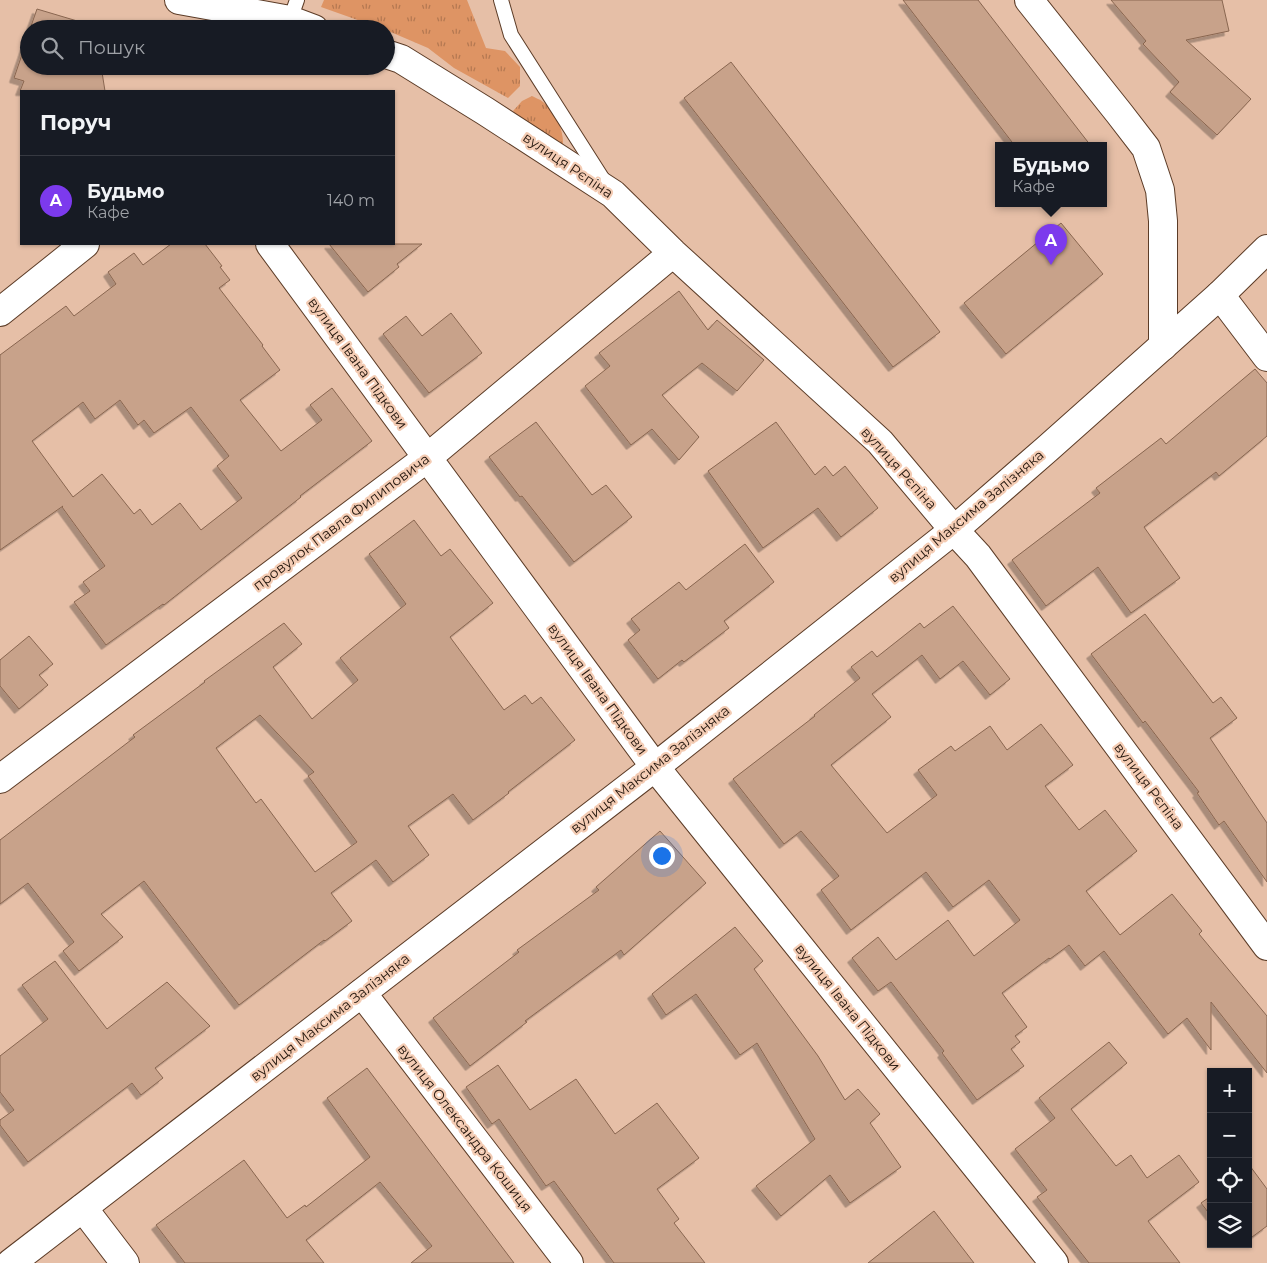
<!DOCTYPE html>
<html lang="uk">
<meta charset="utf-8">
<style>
body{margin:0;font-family:Montserrat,sans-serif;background:#20242c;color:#f1f3f6}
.controls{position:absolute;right:15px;bottom:15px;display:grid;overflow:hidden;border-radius:0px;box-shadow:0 1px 4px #0004}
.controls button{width:45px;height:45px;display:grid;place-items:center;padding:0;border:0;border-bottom:1px solid #363941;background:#171b24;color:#f1f3f6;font:25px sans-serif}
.you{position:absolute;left:661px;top:855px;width:18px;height:18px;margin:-12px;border:4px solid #fff;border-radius:50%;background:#1a73e8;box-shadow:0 0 0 8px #1a73e833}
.badge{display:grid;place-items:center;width:32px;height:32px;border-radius:50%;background:#7c3aed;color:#fff;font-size:16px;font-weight:700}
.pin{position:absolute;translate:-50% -41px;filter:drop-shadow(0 1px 2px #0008)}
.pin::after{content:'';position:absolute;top:26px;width:18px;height:15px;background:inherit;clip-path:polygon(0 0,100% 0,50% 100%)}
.popup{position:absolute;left:995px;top:142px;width:112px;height:65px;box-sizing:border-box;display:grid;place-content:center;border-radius:0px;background:#171b24;filter:drop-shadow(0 1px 4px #0005);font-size:16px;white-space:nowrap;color:#9ea1a6}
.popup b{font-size:19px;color:#f1f3f6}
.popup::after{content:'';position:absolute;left:50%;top:100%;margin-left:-10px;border:10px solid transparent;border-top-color:#171b24}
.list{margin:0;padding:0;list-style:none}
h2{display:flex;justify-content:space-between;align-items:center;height:65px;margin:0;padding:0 20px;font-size:21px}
h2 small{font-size:16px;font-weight:400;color:#9ea1a6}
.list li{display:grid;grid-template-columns:32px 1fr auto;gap:15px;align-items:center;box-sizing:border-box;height:90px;padding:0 20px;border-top:1px solid #363941}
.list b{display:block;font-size:19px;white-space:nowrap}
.list p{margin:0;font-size:16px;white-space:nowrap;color:#9ea1a6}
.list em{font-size:16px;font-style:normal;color:#9ea1a6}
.icon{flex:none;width:28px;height:28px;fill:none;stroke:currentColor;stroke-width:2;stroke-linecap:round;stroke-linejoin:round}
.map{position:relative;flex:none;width:1267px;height:1263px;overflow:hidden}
.search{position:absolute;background:#171b24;box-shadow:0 1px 4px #0004;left:20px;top:20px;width:375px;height:55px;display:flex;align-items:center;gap:12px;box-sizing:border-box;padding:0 18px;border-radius:28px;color:#9ea1a6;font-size:19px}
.panel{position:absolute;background:#171b24;box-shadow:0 1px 4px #0004;left:20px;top:90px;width:375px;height:155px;border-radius:0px}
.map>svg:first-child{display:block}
.grass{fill:url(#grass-tufts)}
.building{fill:#c8a28a;stroke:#896650;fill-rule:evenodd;filter:url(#shadow)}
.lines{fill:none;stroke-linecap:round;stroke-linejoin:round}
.lane-casing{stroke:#5c3c27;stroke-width:16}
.street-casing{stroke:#5c3c27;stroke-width:30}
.secondary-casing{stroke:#5c3c27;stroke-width:30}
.lane{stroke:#fff;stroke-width:14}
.street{stroke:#fff;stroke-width:28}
.secondary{stroke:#fff;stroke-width:28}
.labels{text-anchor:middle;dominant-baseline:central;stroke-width:4.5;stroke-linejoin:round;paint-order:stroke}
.street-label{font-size:14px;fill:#22150c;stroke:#f4ccb4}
</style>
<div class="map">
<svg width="1267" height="1263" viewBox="0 0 1267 1263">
<defs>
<pattern id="grass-tufts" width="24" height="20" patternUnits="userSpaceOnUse" patternTransform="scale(1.25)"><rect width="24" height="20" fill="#de9464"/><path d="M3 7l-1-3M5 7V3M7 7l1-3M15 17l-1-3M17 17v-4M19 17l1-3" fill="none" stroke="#b47851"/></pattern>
<filter id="shadow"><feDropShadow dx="-4.5" dy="4.5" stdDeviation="0" flood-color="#0004"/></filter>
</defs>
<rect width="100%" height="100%" fill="#e6bfa7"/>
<path class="grass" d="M 324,0 L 467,0 L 486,48 L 505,51 L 520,67 L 520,86 L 508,98 L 454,68 L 428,48 L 386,30 L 386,29 L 383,29 L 321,7 Z
M 532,96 C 535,98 540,99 543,102 C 556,112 564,130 563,146 L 528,127 L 513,111 L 522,101 Z"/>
<path class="building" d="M 903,0 L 978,0 L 1091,146 L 1015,146 Z
M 1111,0 L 1222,0 L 1229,31 L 1186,40 L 1251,99 L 1217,135 L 1170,92 L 1179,82 L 1143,44 L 1146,41 Z
M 37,9 L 94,26 L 95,29 L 30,29 Z
M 29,34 L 29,66 L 101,66 L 105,91 L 20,91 L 24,81 L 14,78 Z
M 731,62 L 940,332 L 893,367 L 684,98 Z
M 1061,223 L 1103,274 L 1006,354 L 964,303 Z
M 171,244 L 205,244 L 222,266 L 220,267 L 230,280 L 219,288 L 263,345 L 262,346 L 280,370 L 240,400 L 281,451 L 322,420 L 310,405 L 332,388 L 372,441 L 300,496 L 301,497 L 164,605 L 163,604 L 106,645 L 74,602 L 90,591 L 83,582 L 105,566 L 62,507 L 63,506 L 0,550 L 0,355 L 66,306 L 74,316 L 116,284 L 108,272 L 134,253 L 143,265 ZM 120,400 L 138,425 L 144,420 L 154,433 L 191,407 L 229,456 L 217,466 L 242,498 L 201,530 L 180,503 L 152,525 L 140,509 L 134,514 L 102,474 L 73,497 L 32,441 L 83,402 L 95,419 Z
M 329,244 L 422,244 L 397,264 L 399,267 L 368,292 Z
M 679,291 L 708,330 L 717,320 L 764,360 L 737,391 L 702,363 L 662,395 L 699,437 L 679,460 L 652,429 L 631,445 L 585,386 L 610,366 L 599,353 Z
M 451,313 L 482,353 L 429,393 L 383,334 L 406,316 L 422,336 Z
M 1255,369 L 1267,383 L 1267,436 L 1219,476 L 1216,472 L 1144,527 L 1180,578 L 1131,613 L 1098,567 L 1046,606 L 1012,560 L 1100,493 L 1096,488 L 1161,438 L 1166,444 Z
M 536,422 L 592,495 L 606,485 L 632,517 L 574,562 L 522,496 L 520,497 L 489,457 Z
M 776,422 L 815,475 L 825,466 L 833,476 L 845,466 L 878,508 L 841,537 L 818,508 L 763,548 L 708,471 Z
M 414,520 L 441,556 L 450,549 L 493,603 L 450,637 L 504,710 L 525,695 L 532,704 L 541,697 L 575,740 L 508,792 L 509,793 L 473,820 L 453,794 L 408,826 L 429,855 L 393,882 L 376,860 L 331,893 L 352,921 L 325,941 L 324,940 L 239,1005 L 144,881 L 101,914 L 123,937 L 79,971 L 63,951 L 74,942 L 28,883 L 0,904 L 0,840 L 135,737 L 133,735 L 205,682 L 204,681 L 284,623 L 302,644 L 273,667 L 312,719 L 358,680 L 340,658 L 406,604 L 369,554 ZM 260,715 L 314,772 L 308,776 L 357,842 L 315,872 L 261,799 L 256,803 L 216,748 Z
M 745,544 L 774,582 L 724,621 L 729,628 L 684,662 L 682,660 L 658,679 L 628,640 L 640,630 L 631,619 L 679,582 L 686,590 Z
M 953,606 L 1010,679 L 990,695 L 963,661 L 940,679 L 922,655 L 872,694 L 891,717 L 831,765 L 887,833 L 937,795 L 918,770 L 951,746 L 955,751 L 990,726 L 1007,750 L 1041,724 L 1073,765 L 1045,786 L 1079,830 L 1105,810 L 1137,851 L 1086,891 L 1120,935 L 1172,894 L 1202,931 L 1199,934 L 1267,1016 L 1267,1073 L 1211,1002 L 1211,1050 L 1187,1018 L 1168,1034 L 1104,951 L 1085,966 L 1069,945 L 1050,959 L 1049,958 L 1002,993 L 1027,1027 L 1015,1036 L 1020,1042 L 1011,1049 L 1024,1066 L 977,1100 L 942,1053 L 944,1051 L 891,982 L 878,991 L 852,958 L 878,937 L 896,960 L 948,920 L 974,956 L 1020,920 L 989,880 L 953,907 L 926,872 L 851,930 L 821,890 L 839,876 L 801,831 L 784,844 L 733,779 L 815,716 L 814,715 L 860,678 L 851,667 L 872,651 L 877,657 L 920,623 L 924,628 Z
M 1145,614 L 1213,703 L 1221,697 L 1237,718 L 1210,738 L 1267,823 L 1267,882 L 1224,821 L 1219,825 L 1197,793 L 1199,792 L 1145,721 L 1143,723 L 1091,654 Z
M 29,636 L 53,664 L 39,675 L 48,685 L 19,709 L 0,686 L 0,660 Z
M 660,831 L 706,883 L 624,955 L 621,950 L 525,1021 L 527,1022 L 470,1066 L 433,1018 L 519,952 L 517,950 L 599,890 L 596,887 Z
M 735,927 L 763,961 L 754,969 L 818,1056 L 845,1100 L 858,1089 L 880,1114 L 870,1123 L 901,1167 L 850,1203 L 830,1175 L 781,1216 L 756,1186 L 815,1139 L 757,1043 L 740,1055 L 696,994 L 666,1015 L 652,994 Z
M 55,961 L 107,1029 L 167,982 L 210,1026 L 155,1068 L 163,1078 L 141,1095 L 132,1083 L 28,1162 L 0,1125 L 0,1120 L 14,1110 L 0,1092 L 0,1056 L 48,1019 L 22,985 Z
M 1109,1042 L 1127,1063 L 1071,1109 L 1116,1166 L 1131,1155 L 1147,1178 L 1179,1155 L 1199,1182 L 1148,1221 L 1180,1263 L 1089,1263 L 1037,1197 L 1047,1190 L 1015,1149 L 1055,1118 L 1039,1098 Z
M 498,1065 L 530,1110 L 576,1079 L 615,1134 L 657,1103 L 699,1158 L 657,1189 L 679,1219 L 674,1223 L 705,1263 L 614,1263 L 554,1181 L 546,1186 L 499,1119 L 492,1124 L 466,1087 Z
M 367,1068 L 514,1263 L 411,1263 L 432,1246 L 380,1182 L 306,1240 L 324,1263 L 185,1263 L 156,1225 L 244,1160 L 287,1218 L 305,1205 L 306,1207 L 370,1157 L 327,1098 Z
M 1250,1166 L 1267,1189 L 1267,1226 L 1248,1240 L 1248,1168 Z
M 1211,1196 L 1211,1216 L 1201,1203 Z
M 934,1211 L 974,1263 L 868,1263 Z"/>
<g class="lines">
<g class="lane-casing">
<path id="lane" d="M 501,0 L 511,35 L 604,181
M 290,20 L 297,0"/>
</g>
<g class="street-casing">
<path id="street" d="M 179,0 L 290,20 L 314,29
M 1029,0 L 1119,113 L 1146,148 L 1160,190 L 1163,221 L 1163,346
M 386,54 L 401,59 L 485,111 L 613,194 L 673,253 L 880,442 L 954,530 L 978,556 L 1267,946
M 270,244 L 655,767 L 1054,1263
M 1220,295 L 1267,357
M 0,312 L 85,244
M 0,779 L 427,458 L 673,253
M 362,993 L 569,1263
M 83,1208 L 125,1263"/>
</g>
<g class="secondary-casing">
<path id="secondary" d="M 11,1263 L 655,767 L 954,530 L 1047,449 L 1220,295 L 1267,249"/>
</g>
<use href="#lane" class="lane"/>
<use href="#street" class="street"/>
<use href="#secondary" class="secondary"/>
</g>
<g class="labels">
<g class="street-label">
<text transform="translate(568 165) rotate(34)">вулиця Рєпіна</text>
<text transform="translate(358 363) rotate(54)">вулиця Івана Підкови</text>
<text transform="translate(899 468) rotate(48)">вулиця Рєпіна</text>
<text transform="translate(966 516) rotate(-40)">вулиця Максима Залізняка</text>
<text transform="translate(341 522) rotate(-37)">провулок Павла Филиповича</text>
<text transform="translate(598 689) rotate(54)">вулиця Івана Підкови</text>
<text transform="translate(650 769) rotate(-38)">вулиця Максима Залізняка</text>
<text transform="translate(1149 786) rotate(53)">вулиця Рєпіна</text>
<text transform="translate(848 1007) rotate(51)">вулиця Івана Підкови</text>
<text transform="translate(330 1017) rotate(-38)">вулиця Максима Залізняка</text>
<text transform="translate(465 1128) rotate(52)">вулиця Олександра Кошиця</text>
</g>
</g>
</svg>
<div class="controls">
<button>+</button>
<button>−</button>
<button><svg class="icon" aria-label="locate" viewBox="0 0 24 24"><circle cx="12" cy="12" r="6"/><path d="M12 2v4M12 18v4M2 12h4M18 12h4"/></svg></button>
<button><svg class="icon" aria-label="layers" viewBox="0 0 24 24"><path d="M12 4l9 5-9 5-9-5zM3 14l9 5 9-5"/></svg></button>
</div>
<div class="you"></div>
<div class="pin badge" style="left:1051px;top:265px">A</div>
<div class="popup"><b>Будьмо</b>Кафе</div>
<div class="search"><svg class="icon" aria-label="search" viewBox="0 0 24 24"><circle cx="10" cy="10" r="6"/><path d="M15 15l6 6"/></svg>Пошук</div>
<section class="panel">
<h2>Поруч<small></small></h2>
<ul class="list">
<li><span class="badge">A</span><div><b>Будьмо</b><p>Кафе</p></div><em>140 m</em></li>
</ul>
</section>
</div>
